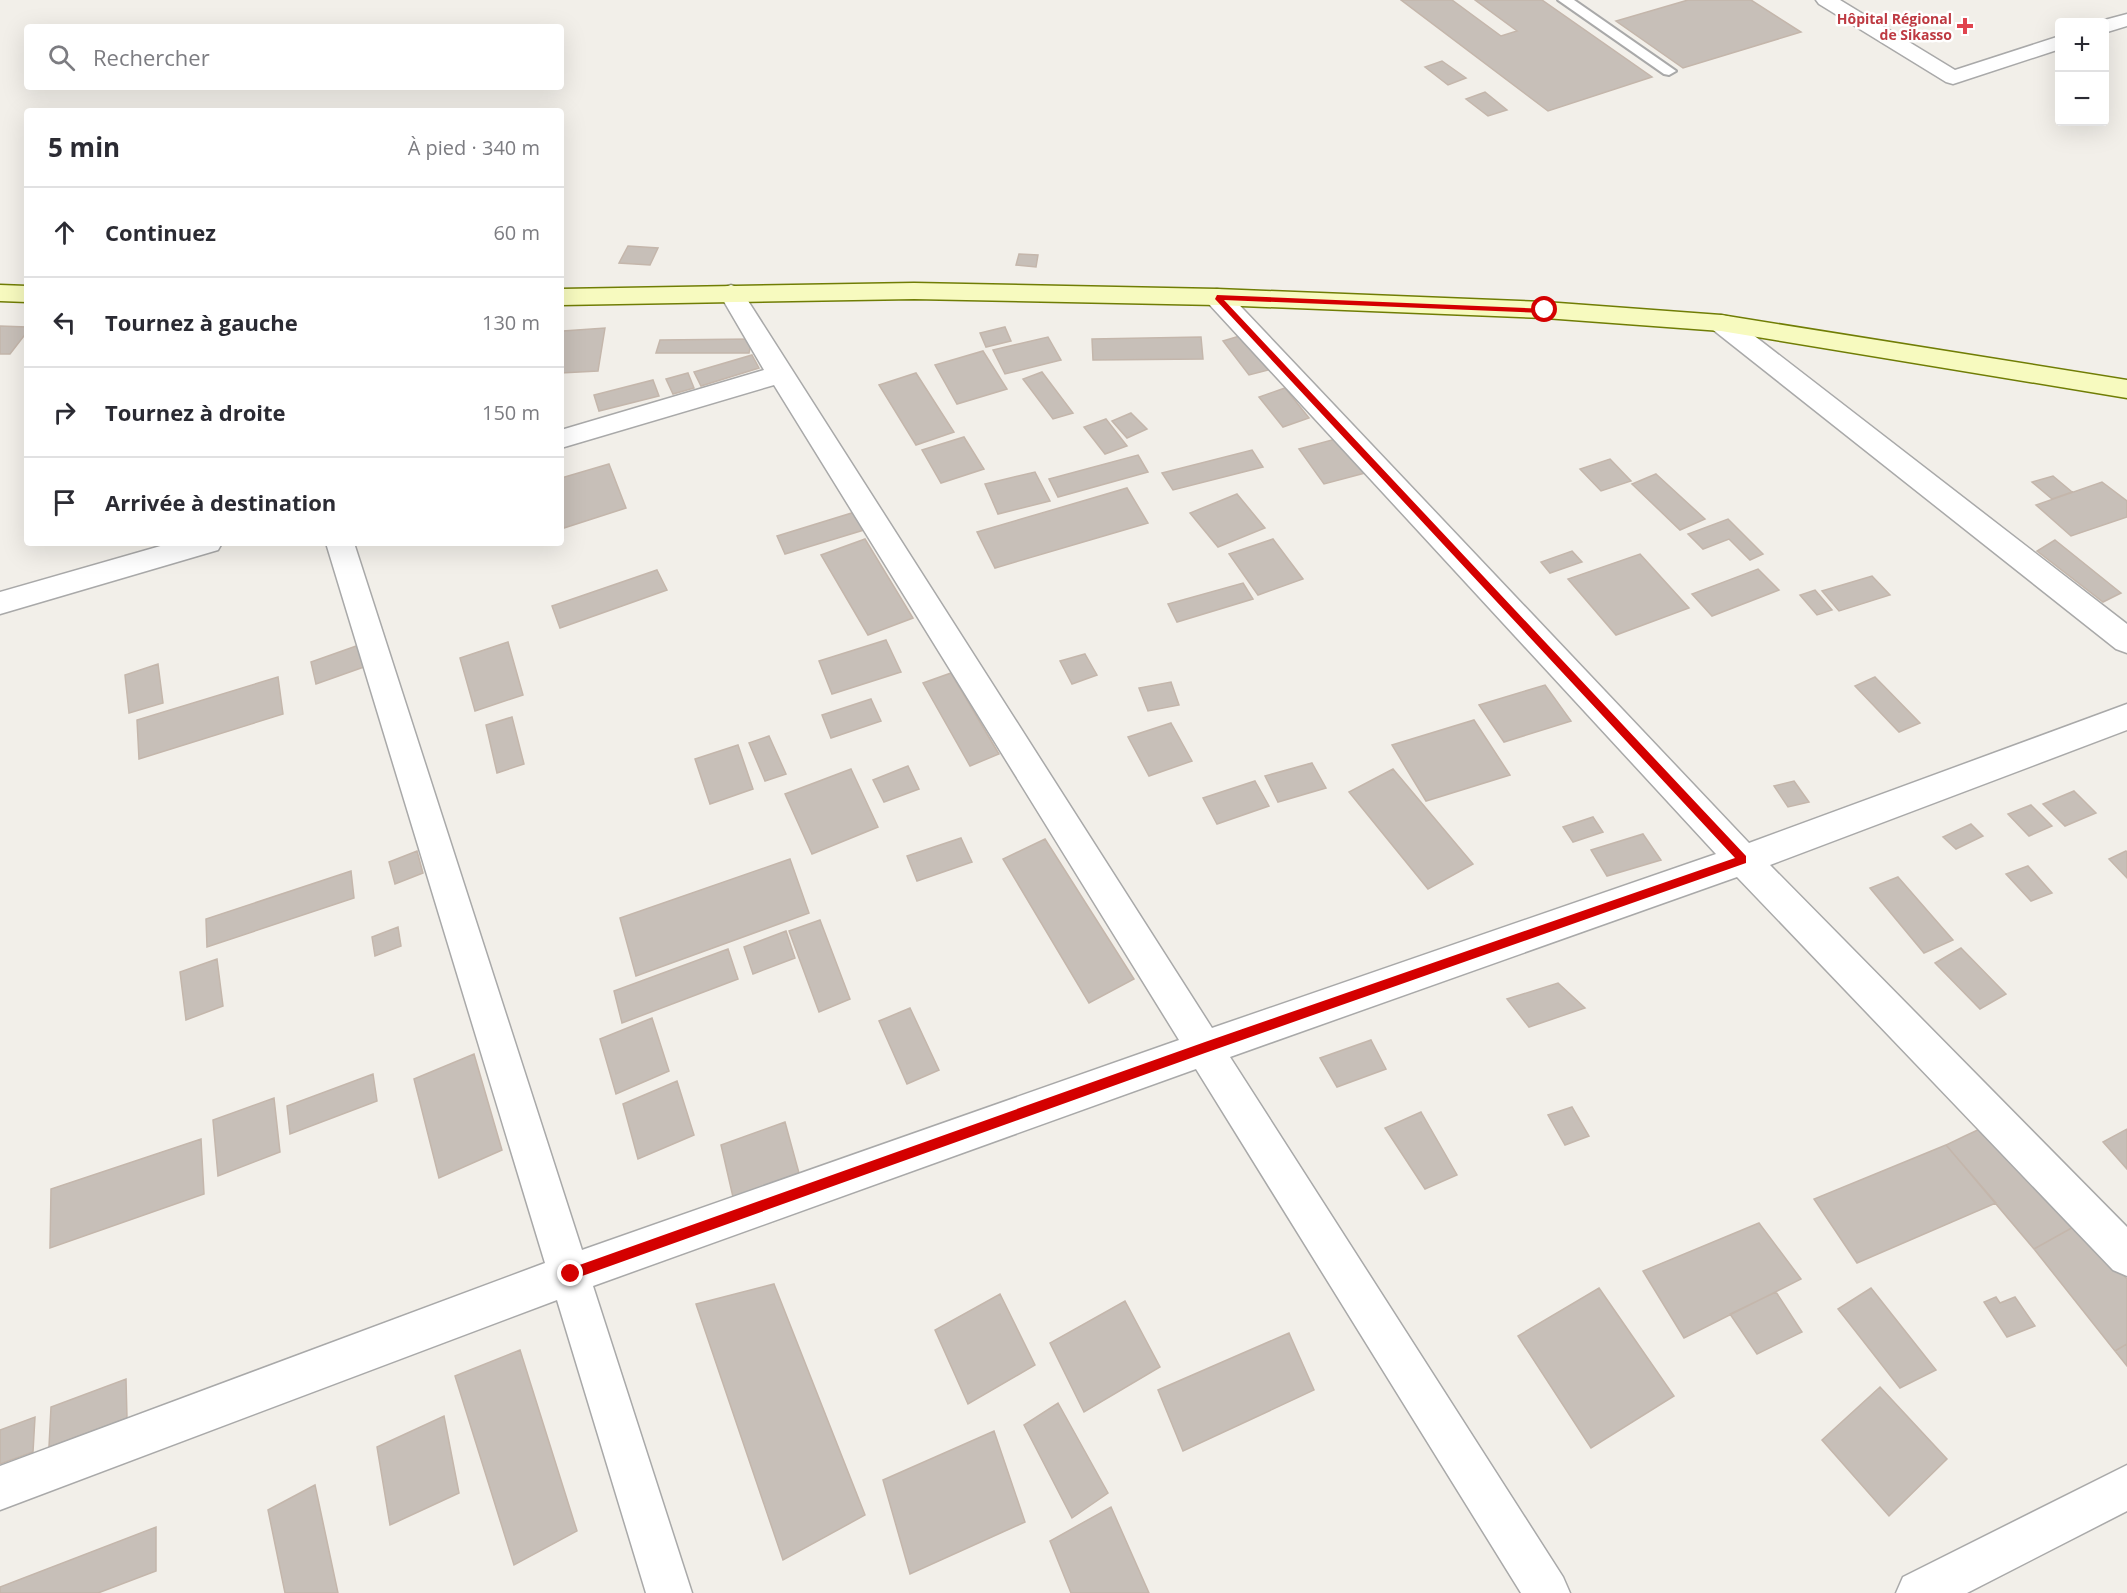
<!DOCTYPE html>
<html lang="fr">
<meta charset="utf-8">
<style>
body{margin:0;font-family:"Open Sans",sans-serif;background:#f7f7f7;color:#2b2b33}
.controls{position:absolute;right:18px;top:18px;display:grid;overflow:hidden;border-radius:6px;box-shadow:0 6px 24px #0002}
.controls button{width:54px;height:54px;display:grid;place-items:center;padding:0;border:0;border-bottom:2px solid #e1e1e2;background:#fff;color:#2b2b33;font:30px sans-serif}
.stop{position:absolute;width:18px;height:18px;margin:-14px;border:4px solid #d40000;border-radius:50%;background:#fff}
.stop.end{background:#d40000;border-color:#fff;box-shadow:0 2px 6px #0008}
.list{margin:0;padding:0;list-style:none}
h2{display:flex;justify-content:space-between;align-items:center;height:78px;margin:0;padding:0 24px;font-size:26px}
h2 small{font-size:20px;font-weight:400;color:#7c7c81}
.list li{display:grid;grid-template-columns:39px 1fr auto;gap:18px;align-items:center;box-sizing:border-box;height:90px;padding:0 24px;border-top:2px solid #e1e1e2}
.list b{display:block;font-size:22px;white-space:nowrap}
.list em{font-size:20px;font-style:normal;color:#7c7c81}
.icon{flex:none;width:33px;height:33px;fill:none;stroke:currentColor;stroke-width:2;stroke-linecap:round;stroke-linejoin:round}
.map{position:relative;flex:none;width:2127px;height:1593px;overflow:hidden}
.search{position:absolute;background:#fff;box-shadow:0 6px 24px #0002;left:24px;top:24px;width:540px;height:66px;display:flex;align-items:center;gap:15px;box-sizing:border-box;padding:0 21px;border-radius:6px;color:#7c7c81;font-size:22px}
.panel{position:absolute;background:#fff;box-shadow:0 6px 24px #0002;left:24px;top:108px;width:540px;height:438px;border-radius:6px}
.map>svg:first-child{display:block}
.building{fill:#c7bfb8;stroke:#c4b6ab;stroke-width:1.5}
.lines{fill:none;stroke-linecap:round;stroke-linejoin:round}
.lane-casing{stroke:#a9a9a9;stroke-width:4}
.street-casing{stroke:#a9a9a9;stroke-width:3}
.secondary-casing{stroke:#707d05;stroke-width:3}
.lane{fill:#fff;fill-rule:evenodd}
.street{fill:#fff;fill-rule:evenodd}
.secondary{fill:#f7fabf;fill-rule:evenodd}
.route{fill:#d40000}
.health-dot{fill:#e0444e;stroke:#fff;stroke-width:2}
.labels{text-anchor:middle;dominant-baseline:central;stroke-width:5;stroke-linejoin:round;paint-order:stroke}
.far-health-label{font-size:14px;font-weight:bold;fill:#be3a42;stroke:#fff;text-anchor:end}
</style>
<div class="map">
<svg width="2127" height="1593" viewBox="0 0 2127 1593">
<rect width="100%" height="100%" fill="#f2efe9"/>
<path class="building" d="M 1401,0 L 1452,0 L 1501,36 L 1517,31 L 1475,0 L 1542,0 L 1652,77 L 1548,111 Z
M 1688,0 L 1751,0 L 1801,32 L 1683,68 L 1616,21 Z
M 1442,61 L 1466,78 L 1448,85 L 1425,67 Z
M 1485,92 L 1507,110 L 1488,116 L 1466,99 Z
M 628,246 L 658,248 L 650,265 L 619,263 Z
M 1019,254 L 1038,255 L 1036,267 L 1016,265 Z
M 0,326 L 27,327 L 27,332 L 10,354 L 0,354 Z
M 1005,327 L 1011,341 L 986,347 L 980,333 Z
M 605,328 L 598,371 L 561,373 L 563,331 Z
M 1246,334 L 1272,369 L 1249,375 L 1223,341 Z
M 1048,337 L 1061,360 L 1005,374 L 993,350 Z
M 1201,337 L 1203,359 L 1093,360 L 1092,339 Z
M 752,339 L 749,353 L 656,353 L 660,340 Z
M 983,351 L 1007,389 L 957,404 L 935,365 Z
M 752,355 L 759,368 L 701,386 L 694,372 Z
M 1042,372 L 1073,413 L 1053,419 L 1023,379 Z
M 688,373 L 694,388 L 673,394 L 666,379 Z
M 916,373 L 954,432 L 916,445 L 879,385 Z
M 653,380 L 659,396 L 599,411 L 594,395 Z
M 1285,388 L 1309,418 L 1283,427 L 1259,397 Z
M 1131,413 L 1147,429 L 1127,438 L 1112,421 Z
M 1106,419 L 1127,446 L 1105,454 L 1084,427 Z
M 964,437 L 984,469 L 941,483 L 922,450 Z
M 1339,438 L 1365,473 L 1324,484 L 1299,449 Z
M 1252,450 L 1263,467 L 1173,490 L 1162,473 Z
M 1138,455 L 1148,472 L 1058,497 L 1049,479 Z
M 1610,459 L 1631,481 L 1601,491 L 1580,469 Z
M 609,464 L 626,508 L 564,528 L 561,520 L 561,478 Z
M 1035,472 L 1050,501 L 998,514 L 985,484 Z
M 1656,474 L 1705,519 L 1680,530 L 1632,484 Z
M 2053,476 L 2072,492 L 2052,499 L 2032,482 Z
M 2102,482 L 2127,501 L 2127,517 L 2071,536 L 2036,505 Z
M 1127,488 L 1148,523 L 995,568 L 977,532 Z
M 1237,494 L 1265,528 L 1218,547 L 1190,513 Z
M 855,512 L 864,530 L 785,554 L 777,536 Z
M 1728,519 L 1763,554 L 1750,560 L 1729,539 L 1703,549 L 1688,534 Z
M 865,539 L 913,618 L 868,635 L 821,555 Z
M 1273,539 L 1303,579 L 1258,595 L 1229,554 Z
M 2055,540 L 2121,593 L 2103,602 L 2037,551 Z
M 1572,551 L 1582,562 L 1550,573 L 1541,562 Z
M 1640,554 L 1689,608 L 1616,635 L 1568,579 Z
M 1758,569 L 1779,590 L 1712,616 L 1692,594 Z
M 657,570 L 667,590 L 560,628 L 552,606 Z
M 1872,576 L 1890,595 L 1839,611 L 1822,591 Z
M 1243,583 L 1253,599 L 1177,622 L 1168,604 Z
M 1815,590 L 1832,610 L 1817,615 L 1800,595 Z
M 886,640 L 901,672 L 832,694 L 819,661 Z
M 508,642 L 523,695 L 475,711 L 460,658 Z
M 359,645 L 364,667 L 316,684 L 311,662 Z
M 1085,654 L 1097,675 L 1072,684 L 1060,661 Z
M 158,664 L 163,703 L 129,713 L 125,675 Z
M 951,673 L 999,754 L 970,766 L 923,683 Z
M 278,677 L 283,714 L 139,759 L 137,720 Z
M 1875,677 L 1920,723 L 1899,732 L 1855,686 Z
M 1171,682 L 1179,705 L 1148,711 L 1139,688 Z
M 1545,685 L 1571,721 L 1504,742 L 1479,705 Z
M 871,699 L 881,721 L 831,738 L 822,715 Z
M 512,717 L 524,764 L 497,773 L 486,725 Z
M 1474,720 L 1510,775 L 1426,801 L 1392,745 Z
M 1171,723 L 1192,761 L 1149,776 L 1128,737 Z
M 769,736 L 786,774 L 765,781 L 749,743 Z
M 738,745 L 753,789 L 710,804 L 695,759 Z
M 1312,763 L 1326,788 L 1278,802 L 1265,776 Z
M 908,766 L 919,789 L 884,802 L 873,780 Z
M 851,769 L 878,827 L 812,854 L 785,794 Z
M 1393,769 L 1473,864 L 1428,889 L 1349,792 Z
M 1255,781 L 1269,806 L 1217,824 L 1203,798 Z
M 1794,781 L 1809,802 L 1788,807 L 1774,786 Z
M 2074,791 L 2096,813 L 2065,826 L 2043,804 Z
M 2031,805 L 2052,826 L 2029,836 L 2008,814 Z
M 1593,817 L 1603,832 L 1573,842 L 1563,827 Z
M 1971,824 L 1983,836 L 1956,849 L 1943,837 Z
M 1643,834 L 1661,860 L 1607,876 L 1591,850 Z
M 961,838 L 972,862 L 917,881 L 907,856 Z
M 1045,839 L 1134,979 L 1089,1003 L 1003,859 Z
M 417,851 L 423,873 L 395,884 L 389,862 Z
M 2126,851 L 2127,852 L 2127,878 L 2109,859 Z
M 790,859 L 809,913 L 636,976 L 620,918 Z
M 2028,866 L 2052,893 L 2031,901 L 2006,874 Z
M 351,871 L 354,898 L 207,947 L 206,919 Z
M 1898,877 L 1953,940 L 1924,953 L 1870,888 Z
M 820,920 L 850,999 L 819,1012 L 789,931 Z
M 398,927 L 401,946 L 375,956 L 372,937 Z
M 786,931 L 795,958 L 753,974 L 744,947 Z
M 1961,948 L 2006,994 L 1980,1009 L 1935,963 Z
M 728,949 L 738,979 L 622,1023 L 614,991 Z
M 217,959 L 223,1006 L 186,1020 L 180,972 Z
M 1558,983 L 1585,1008 L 1529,1027 L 1507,999 Z
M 910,1008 L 939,1070 L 907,1084 L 879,1021 Z
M 652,1018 L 669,1071 L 616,1094 L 600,1039 Z
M 1371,1040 L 1386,1069 L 1337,1087 L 1320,1058 Z
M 474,1054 L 502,1150 L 439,1178 L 414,1079 Z
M 373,1074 L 377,1101 L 290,1134 L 287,1106 Z
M 677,1081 L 694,1135 L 638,1159 L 623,1104 Z
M 274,1098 L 280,1152 L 218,1176 L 213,1120 Z
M 1572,1107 L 1589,1136 L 1565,1145 L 1548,1115 Z
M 1421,1112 L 1457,1175 L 1425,1189 L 1385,1128 Z
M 785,1122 L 799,1173 L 733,1197 L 721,1145 Z
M 1984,1127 L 2077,1225 L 2034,1249 L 1946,1145 Z
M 2127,1129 L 2127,1169 L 2103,1142 Z
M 201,1139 L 204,1194 L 50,1248 L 51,1189 Z
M 1946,1145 L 1996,1203 L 1857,1263 L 1814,1199 Z
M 1759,1223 L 1801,1279 L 1684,1338 L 1643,1271 Z
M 2077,1225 L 2127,1279 L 2127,1344 L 2115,1351 L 2034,1249 Z
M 774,1284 L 865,1515 L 783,1560 L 696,1304 Z
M 1599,1288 L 1674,1396 L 1591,1448 L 1518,1336 Z
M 1871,1288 L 1936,1370 L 1900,1388 L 1838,1309 Z
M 1776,1292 L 1802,1332 L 1757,1354 L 1730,1314 Z
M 1000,1294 L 1035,1365 L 968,1404 L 935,1330 Z
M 1996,1297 L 2000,1303 L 2015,1297 L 2035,1326 L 2007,1337 L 1984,1302 Z
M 1125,1301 L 1160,1367 L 1084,1412 L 1050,1343 Z
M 1289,1333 L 1314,1390 L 1183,1451 L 1158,1390 Z
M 2127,1344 L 2127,1366 L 2115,1351 Z
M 520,1350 L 577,1531 L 514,1565 L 455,1376 Z
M 126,1379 L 127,1418 L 49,1447 L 51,1407 Z
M 1880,1387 L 1947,1459 L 1889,1516 L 1822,1440 Z
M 1058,1403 L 1108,1493 L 1072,1518 L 1024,1425 Z
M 444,1416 L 459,1493 L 390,1525 L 377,1447 Z
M 35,1417 L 33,1452 L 0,1464 L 0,1430 Z
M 994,1431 L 1025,1522 L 910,1574 L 883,1480 Z
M 315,1485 L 338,1593 L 285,1593 L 268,1510 Z
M 1111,1507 L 1149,1593 L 1071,1593 L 1050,1541 Z
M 156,1527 L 156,1571 L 98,1593 L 0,1593 L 0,1587 Z"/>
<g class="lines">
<g class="lane-casing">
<path id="lane" d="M 1558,0 L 1574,0 L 1676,71 L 1669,75 L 1664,74 Z"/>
</g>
<g class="street-casing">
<path id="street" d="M 1816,0 L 1840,0 L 1955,70 L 2060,36 L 2060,49 L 1953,84 L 1946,82 L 1819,4 Z
M 2127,14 L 2127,26 L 2104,33 L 2104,22 L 2097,22 Z
M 731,285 L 740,288 L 743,293 L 1212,1028 L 1716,854 L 1208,303 L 1205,297 L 1208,291 L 1217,289 L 1226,291 L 1749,843 L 2127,704 L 2127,730 L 1770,865 L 2127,1227 L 2127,1276 L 2113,1270 L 1737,877 L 1230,1057 L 1563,1577 L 1570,1593 L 1521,1593 L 1196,1069 L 593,1286 L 692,1593 L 646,1593 L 557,1300 L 0,1510 L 0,1466 L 545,1263 L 326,543 L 354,543 L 582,1250 L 1179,1040 L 774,385 L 561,448 L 561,430 L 764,370 L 719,293 L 722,288 Z
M 1721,315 L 1730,317 L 2127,624 L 2127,653 L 2116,649 L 1712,329 L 1708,323 L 1712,317 Z
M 171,543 L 222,543 L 218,550 L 0,614 L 0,592 Z
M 2127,1465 L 2127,1511 L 1967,1593 L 1896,1593 L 1903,1577 Z"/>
</g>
<g class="secondary-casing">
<path id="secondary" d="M 914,283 L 1217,289 L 1545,302 L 1721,315 L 2127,380 L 2127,398 L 1721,331 L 1545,318 L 1217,305 L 914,299 L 561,305 L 561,289 Z
M 0,285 L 27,286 L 27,302 L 0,301 Z"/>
</g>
<use href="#lane" class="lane"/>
<use href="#street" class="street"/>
<use href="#secondary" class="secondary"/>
</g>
<path class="route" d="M 1217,295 L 1547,309 L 1548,310 L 1545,313 L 1224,300 L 1746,856 L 1746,863 L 1205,1053 L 571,1280 L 567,1279 L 565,1274 L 571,1268 L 1205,1042 L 1735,858 L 1215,299 Z"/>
<path class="health-dot" d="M1962 17h6v6h6v6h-6v6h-6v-6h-6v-6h6z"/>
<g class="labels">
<g class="far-health-label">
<text x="1952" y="18">Hôpital Régional<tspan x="1952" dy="16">de Sikasso</tspan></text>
</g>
</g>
</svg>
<div class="controls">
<button>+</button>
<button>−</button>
</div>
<div class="stop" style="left:1545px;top:310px"></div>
<div class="stop end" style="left:571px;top:1274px"></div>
<div class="search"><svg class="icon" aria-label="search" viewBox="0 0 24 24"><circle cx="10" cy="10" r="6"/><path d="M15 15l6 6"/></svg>Rechercher</div>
<section class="panel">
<h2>5 min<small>À pied · 340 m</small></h2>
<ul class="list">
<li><svg class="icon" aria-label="ahead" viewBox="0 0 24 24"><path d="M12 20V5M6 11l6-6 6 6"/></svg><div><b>Continuez</b></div><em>60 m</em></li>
<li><svg class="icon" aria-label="left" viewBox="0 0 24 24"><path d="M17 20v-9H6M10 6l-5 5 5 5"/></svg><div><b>Tournez à gauche</b></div><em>130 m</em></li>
<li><svg class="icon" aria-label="right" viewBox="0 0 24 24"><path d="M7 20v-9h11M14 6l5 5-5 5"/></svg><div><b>Tournez à droite</b></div><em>150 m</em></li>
<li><svg class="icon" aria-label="arrive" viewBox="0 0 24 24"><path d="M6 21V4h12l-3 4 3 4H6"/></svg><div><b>Arrivée à destination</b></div></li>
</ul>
</section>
</div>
